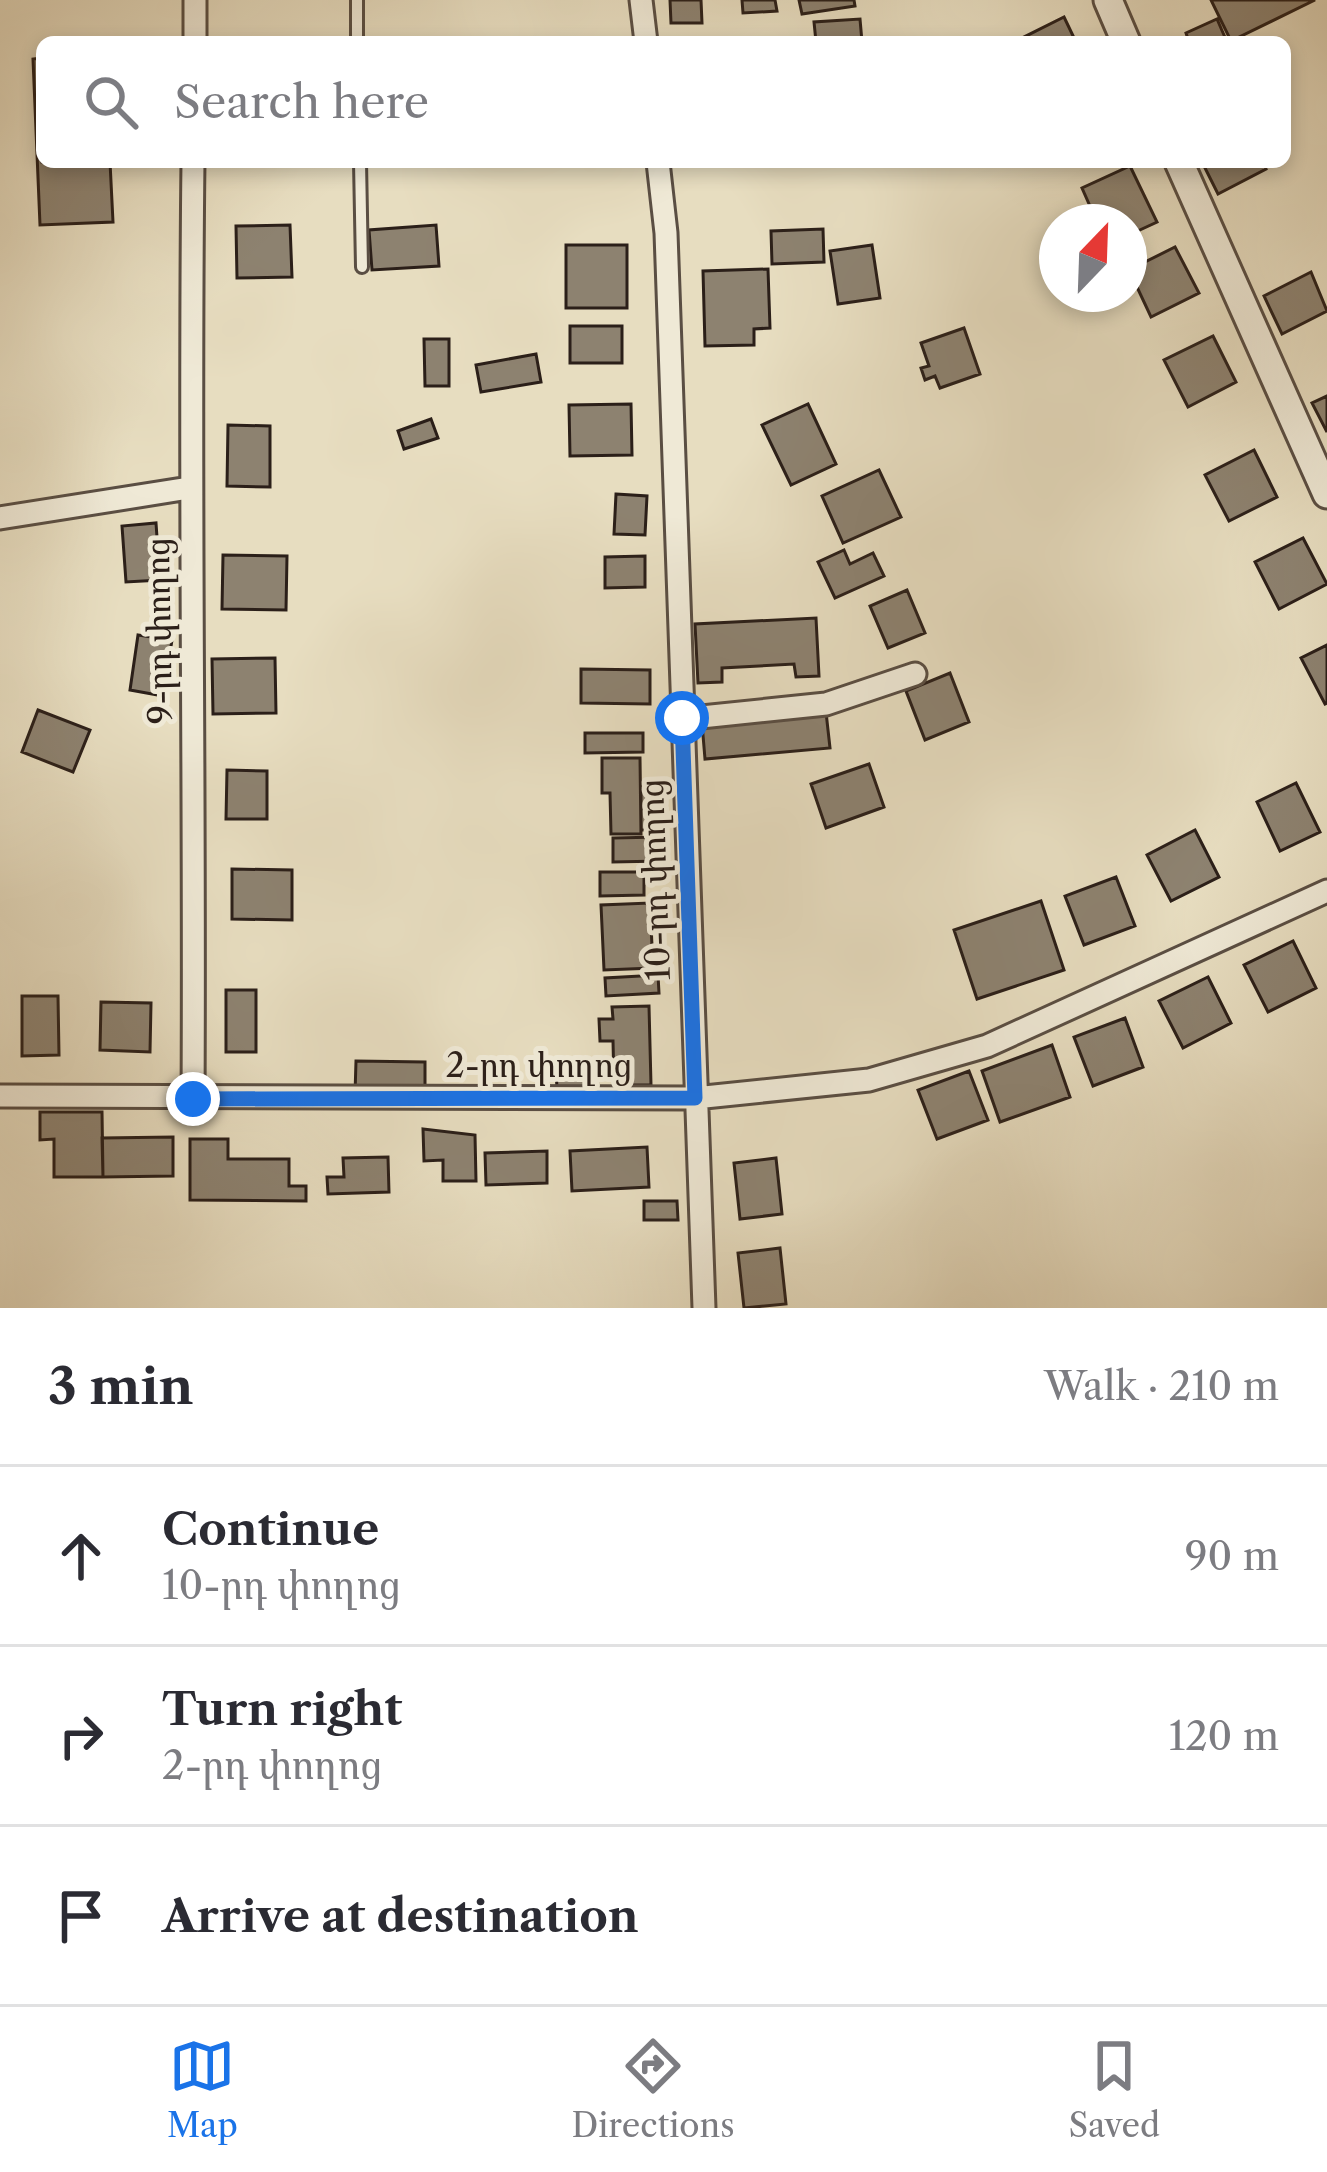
<!DOCTYPE html>
<meta charset="utf-8">
<style>
body{margin:0;font-family:"Libre Caslon Text","Noto Serif Armenian",serif;background:#f2f2f3;color:#2b2b33}
.compass{position:absolute;left:1039px;top:204px;width:108px;height:108px;border-radius:50%;background:#fff;box-shadow:0 6px 18px #0003;rotate:23deg}
.stop{position:absolute;width:36px;height:36px;margin:-27px;border:9px solid #1a73e8;border-radius:50%;background:#fff}
.stop.end{background:#1a73e8;border-color:#fff;box-shadow:0 3px 12px #0008}
.list{margin:0;padding:0;list-style:none}
h2{display:flex;justify-content:space-between;align-items:center;height:156px;margin:0;padding:0 48px;font-size:51px}
h2 small{font-size:39px;font-weight:400;color:#7c7c81}
.list li{display:grid;grid-template-columns:78px 1fr auto;gap:36px;align-items:center;box-sizing:border-box;height:180px;padding:0 48px;border-top:3px solid #e1e1e2}
.list b{display:block;font-size:45px;white-space:nowrap}
.list p{margin:0;font-size:39px;white-space:nowrap;color:#7c7c81}
.list em{font-size:39px;font-style:normal;color:#7c7c81}
.icon{flex:none;width:66px;height:66px;fill:none;stroke:currentColor;stroke-width:2;stroke-linecap:round;stroke-linejoin:round}
.map{position:relative;flex:none;width:1327px;height:1308px;overflow:hidden}
.search{position:absolute;background:#fff;box-shadow:0 6px 18px #0003;left:36px;right:36px;top:36px;height:132px;display:flex;align-items:center;gap:30px;box-sizing:border-box;padding:0 42px;border-radius:18px;color:#7c7c81;font-size:45px}
.sheet{height:696px;background:#fff}
nav{display:flex;justify-content:space-around;align-items:center;box-sizing:border-box;height:168px;border-top:3px solid #e1e1e2;background:#fff;font-size:33px;color:#7c7c81}
nav a{display:grid;justify-items:center;gap:6px}
nav .on{color:#1a73e8}
.map>svg:first-child{display:block}
.building{fill:#8d8270;stroke:#2b1f19;stroke-width:3}
.lines{fill:none;stroke-linecap:round;stroke-linejoin:round}
.service-casing{stroke:#5a4e43;stroke-width:16}
.minor-casing{stroke:#5a4e43;stroke-width:27}
.tertiary-casing{stroke:#5a4e43;stroke-width:33}
.service{stroke:#efe9d6;stroke-width:10}
.minor{stroke:#efe9d6;stroke-width:21}
.tertiary{stroke:#efe9d6;stroke-width:27}
.route{stroke:#1a73e8;stroke-width:15}
.labels{text-anchor:middle;dominant-baseline:central;stroke-width:10;stroke-linejoin:round;paint-order:stroke}
.street-label{font-size:33px;fill:#2b1f19;stroke:#efe9d6}
</style>
<div class="map">
<svg width="1327" height="1308" viewBox="0 0 1327 1308">
<rect width="100%" height="100%" fill="#e7ddc0"/>
<filter id="stains"><feTurbulence type="fractalNoise" baseFrequency=".00167" numOctaves="4"/><feColorMatrix values="0 0 0 0 .2 0 0 0 0 .09 0 0 0 0 .02 0 0 0 .5 -.17"/></filter>
<radialGradient id="worn" r=".72"><stop offset=".6" stop-color="#630" stop-opacity="0"/><stop offset="1" stop-color="#630" stop-opacity=".3"/></radialGradient>
<path class="building" d="M 670,0 L 701,0 L 702,23 L 671,23 Z
M 742,0 L 775,0 L 777,11 L 743,13 Z
M 799,0 L 854,0 L 855,6 L 802,14 Z
M 1211,0 L 1315,0 L 1231,41 Z
M 1064,17 L 1076,42 L 1014,42 Z
M 860,19 L 862,42 L 816,42 L 814,22 Z
M 1217,19 L 1227,42 L 1189,42 L 1186,33 Z
M 42,58 L 42,162 L 110,162 L 113,222 L 40,225 L 33,59 Z
M 1202,162 L 1263,162 L 1266,169 L 1218,194 Z
M 1130,166 L 1157,222 L 1129,235 L 1129,222 L 1097,222 L 1082,188 Z
M 290,225 L 292,277 L 237,278 L 236,226 Z
M 436,225 L 439,266 L 372,270 L 369,230 Z
M 823,229 L 824,262 L 772,264 L 771,231 Z
M 566,245 L 627,245 L 627,308 L 566,308 Z
M 872,245 L 880,298 L 838,304 L 830,251 Z
M 1175,247 L 1199,293 L 1151,317 L 1129,270 Z
M 768,269 L 770,328 L 754,329 L 754,345 L 705,346 L 703,271 Z
M 1311,272 L 1327,311 L 1282,334 L 1264,296 Z
M 570,326 L 622,326 L 622,363 L 570,363 Z
M 964,328 L 980,374 L 940,388 L 935,376 L 925,380 L 921,368 L 929,366 L 921,343 Z
M 1213,336 L 1236,382 L 1188,407 L 1164,360 Z
M 424,339 L 449,339 L 449,386 L 425,386 Z
M 536,354 L 541,382 L 481,392 L 476,365 Z
M 1327,396 L 1327,432 L 1312,403 Z
M 631,404 L 632,455 L 570,456 L 569,405 Z
M 808,404 L 836,464 L 791,485 L 762,425 Z
M 431,419 L 438,438 L 404,449 L 398,431 Z
M 228,425 L 270,426 L 270,487 L 227,486 Z
M 1254,450 L 1277,497 L 1229,521 L 1205,475 Z
M 879,470 L 901,517 L 843,543 L 822,496 Z
M 616,494 L 647,496 L 645,535 L 614,534 Z
M 156,523 L 160,580 L 126,582 L 122,526 Z
M 1303,538 L 1327,584 L 1279,609 L 1255,562 Z
M 844,550 L 850,564 L 873,553 L 884,576 L 835,598 L 818,562 Z
M 223,555 L 287,556 L 286,610 L 222,609 Z
M 645,556 L 645,587 L 605,588 L 605,557 Z
M 907,590 L 925,633 L 888,648 L 870,606 Z
M 816,618 L 819,676 L 796,677 L 794,664 L 722,668 L 722,682 L 698,683 L 695,624 Z
M 138,635 L 172,640 L 163,696 L 130,690 Z
M 1327,645 L 1327,703 L 1325,704 L 1301,658 Z
M 275,658 L 276,713 L 213,714 L 212,659 Z
M 581,669 L 650,670 L 650,704 L 581,703 Z
M 950,673 L 969,722 L 925,740 L 906,691 Z
M 38,710 L 90,730 L 73,772 L 22,752 Z
M 826,712 L 830,748 L 705,759 L 702,723 Z
M 585,733 L 643,733 L 643,752 L 585,753 Z
M 602,758 L 640,758 L 641,834 L 611,834 L 610,793 L 602,793 Z
M 869,764 L 884,807 L 826,828 L 811,784 Z
M 227,770 L 267,771 L 267,819 L 226,819 Z
M 1296,783 L 1320,832 L 1280,851 L 1257,802 Z
M 641,789 L 659,789 L 659,830 L 641,830 Z
M 1195,830 L 1219,877 L 1171,901 L 1147,855 Z
M 660,837 L 661,861 L 613,862 L 613,838 Z
M 232,869 L 292,870 L 292,920 L 232,919 Z
M 600,872 L 644,872 L 644,895 L 600,896 Z
M 1116,877 L 1135,926 L 1084,945 L 1065,896 Z
M 1041,901 L 1064,970 L 977,999 L 954,930 Z
M 650,903 L 653,968 L 604,970 L 601,905 Z
M 1293,941 L 1316,988 L 1268,1012 L 1244,965 Z
M 658,975 L 659,993 L 606,996 L 605,978 Z
M 1208,977 L 1231,1023 L 1183,1048 L 1159,1001 Z
M 226,990 L 256,990 L 256,1052 L 226,1052 Z
M 22,996 L 58,996 L 59,1055 L 22,1056 Z
M 101,1002 L 151,1003 L 150,1052 L 100,1050 Z
M 649,1006 L 651,1085 L 614,1085 L 613,1041 L 600,1041 L 599,1019 L 613,1019 L 612,1007 Z
M 1125,1018 L 1143,1067 L 1093,1086 L 1074,1037 Z
M 1052,1045 L 1070,1097 L 1000,1122 L 982,1071 Z
M 356,1061 L 425,1062 L 425,1094 L 355,1094 Z
M 596,1067 L 598,1086 L 557,1089 L 556,1069 Z
M 969,1071 L 988,1120 L 937,1139 L 918,1090 Z
M 40,1112 L 102,1112 L 103,1177 L 54,1177 L 54,1139 L 40,1140 Z
M 423,1129 L 475,1135 L 476,1181 L 443,1181 L 443,1160 L 424,1161 Z
M 173,1137 L 173,1176 L 103,1177 L 102,1138 Z
M 190,1139 L 228,1139 L 228,1159 L 289,1159 L 289,1186 L 306,1186 L 306,1201 L 190,1200 Z
M 647,1147 L 649,1187 L 572,1191 L 570,1151 Z
M 547,1151 L 547,1183 L 486,1185 L 485,1153 Z
M 388,1157 L 389,1192 L 328,1194 L 327,1177 L 344,1177 L 343,1158 Z
M 776,1158 L 782,1214 L 740,1219 L 734,1163 Z
M 644,1201 L 677,1201 L 678,1220 L 644,1220 Z
M 780,1248 L 786,1304 L 744,1308 L 738,1253 Z"/>
<g class="lines">
<g class="service-casing">
<path id="service" d="M 357,0 L 357,42
M 360,162 L 362,267"/>
</g>
<g class="minor-casing">
<path id="minor" d="M 641,0 L 646,42
M 195,42 L 195,0
M 193,162 C 189,474 195,787 193,1099
M 658,162 L 666,233 L 704,1308
M 0,518 L 189,488
M 682,719 L 826,704 L 915,674
M 0,1096 L 695,1098 L 869,1080 L 987,1046 L 1327,891"/>
</g>
<g class="tertiary-casing">
<path id="tertiary" d="M 1108,0 L 1126,42
M 1179,162 L 1327,494"/>
</g>
<use href="#service" class="service"/>
<use href="#minor" class="minor"/>
<use href="#tertiary" class="tertiary"/>
</g>
<g class="lines">
<path class="route" d="M 193,1099 L 695,1098 L 682,718"/>
</g>
<g class="labels">
<g class="street-label">
<text transform="translate(159 631) rotate(-91)">9-րդ փողոց</text>
<text transform="translate(655 880) rotate(-92)">10-րդ փողոց</text>
<text x="539" y="1065">2-րդ փողոց</text>
</g>
</g>
<rect width="100%" height="100%" filter="url(#stains)"/>
<rect width="100%" height="100%" fill="url(#worn)"/>
</svg>
<svg class="compass" viewBox="-18 -18 36 36"><path d="M0-13l5 13h-10z" fill="#e53935"/><path d="M0 13l5-13h-10z" fill="#7c7c81"/></svg>
<div class="stop" style="left:682px;top:718px"></div>
<div class="stop end" style="left:193px;top:1099px"></div>
<div class="search"><svg class="icon" aria-label="search" viewBox="0 0 24 24"><circle cx="10" cy="10" r="6"/><path d="M15 15l6 6"/></svg>Search here</div>
</div>
<section class="sheet">
<h2>3 min<small>Walk · 210 m</small></h2>
<ul class="list">
<li><svg class="icon" aria-label="ahead" viewBox="0 0 24 24"><path d="M12 20V5M6 11l6-6 6 6"/></svg><div><b>Continue</b><p>10-րդ փողոց</p></div><em>90 m</em></li>
<li><svg class="icon" aria-label="right" viewBox="0 0 24 24"><path d="M7 20v-9h11M14 6l5 5-5 5"/></svg><div><b>Turn right</b><p>2-րդ փողոց</p></div><em>120 m</em></li>
<li><svg class="icon" aria-label="arrive" viewBox="0 0 24 24"><path d="M6 21V4h12l-3 4 3 4H6"/></svg><div><b>Arrive at destination</b></div></li>
</ul>
</section>
<nav>
<a class="on"><svg class="icon" aria-label="map" viewBox="0 0 24 24"><path d="M3 6l6-2 6 2 6-2v14l-6 2-6-2-6 2zM9 4v14M15 6v14"/></svg>Map</a>
<a><svg class="icon" aria-label="directions" viewBox="0 0 24 24"><path d="M12 3l9 9-9 9-9-9zM9 14v-3h6M13 9l2 2-2 2"/></svg>Directions</a>
<a><svg class="icon" aria-label="saved" viewBox="0 0 24 24"><path d="M7 4h10v16l-5-4-5 4z"/></svg>Saved</a>
</nav>
